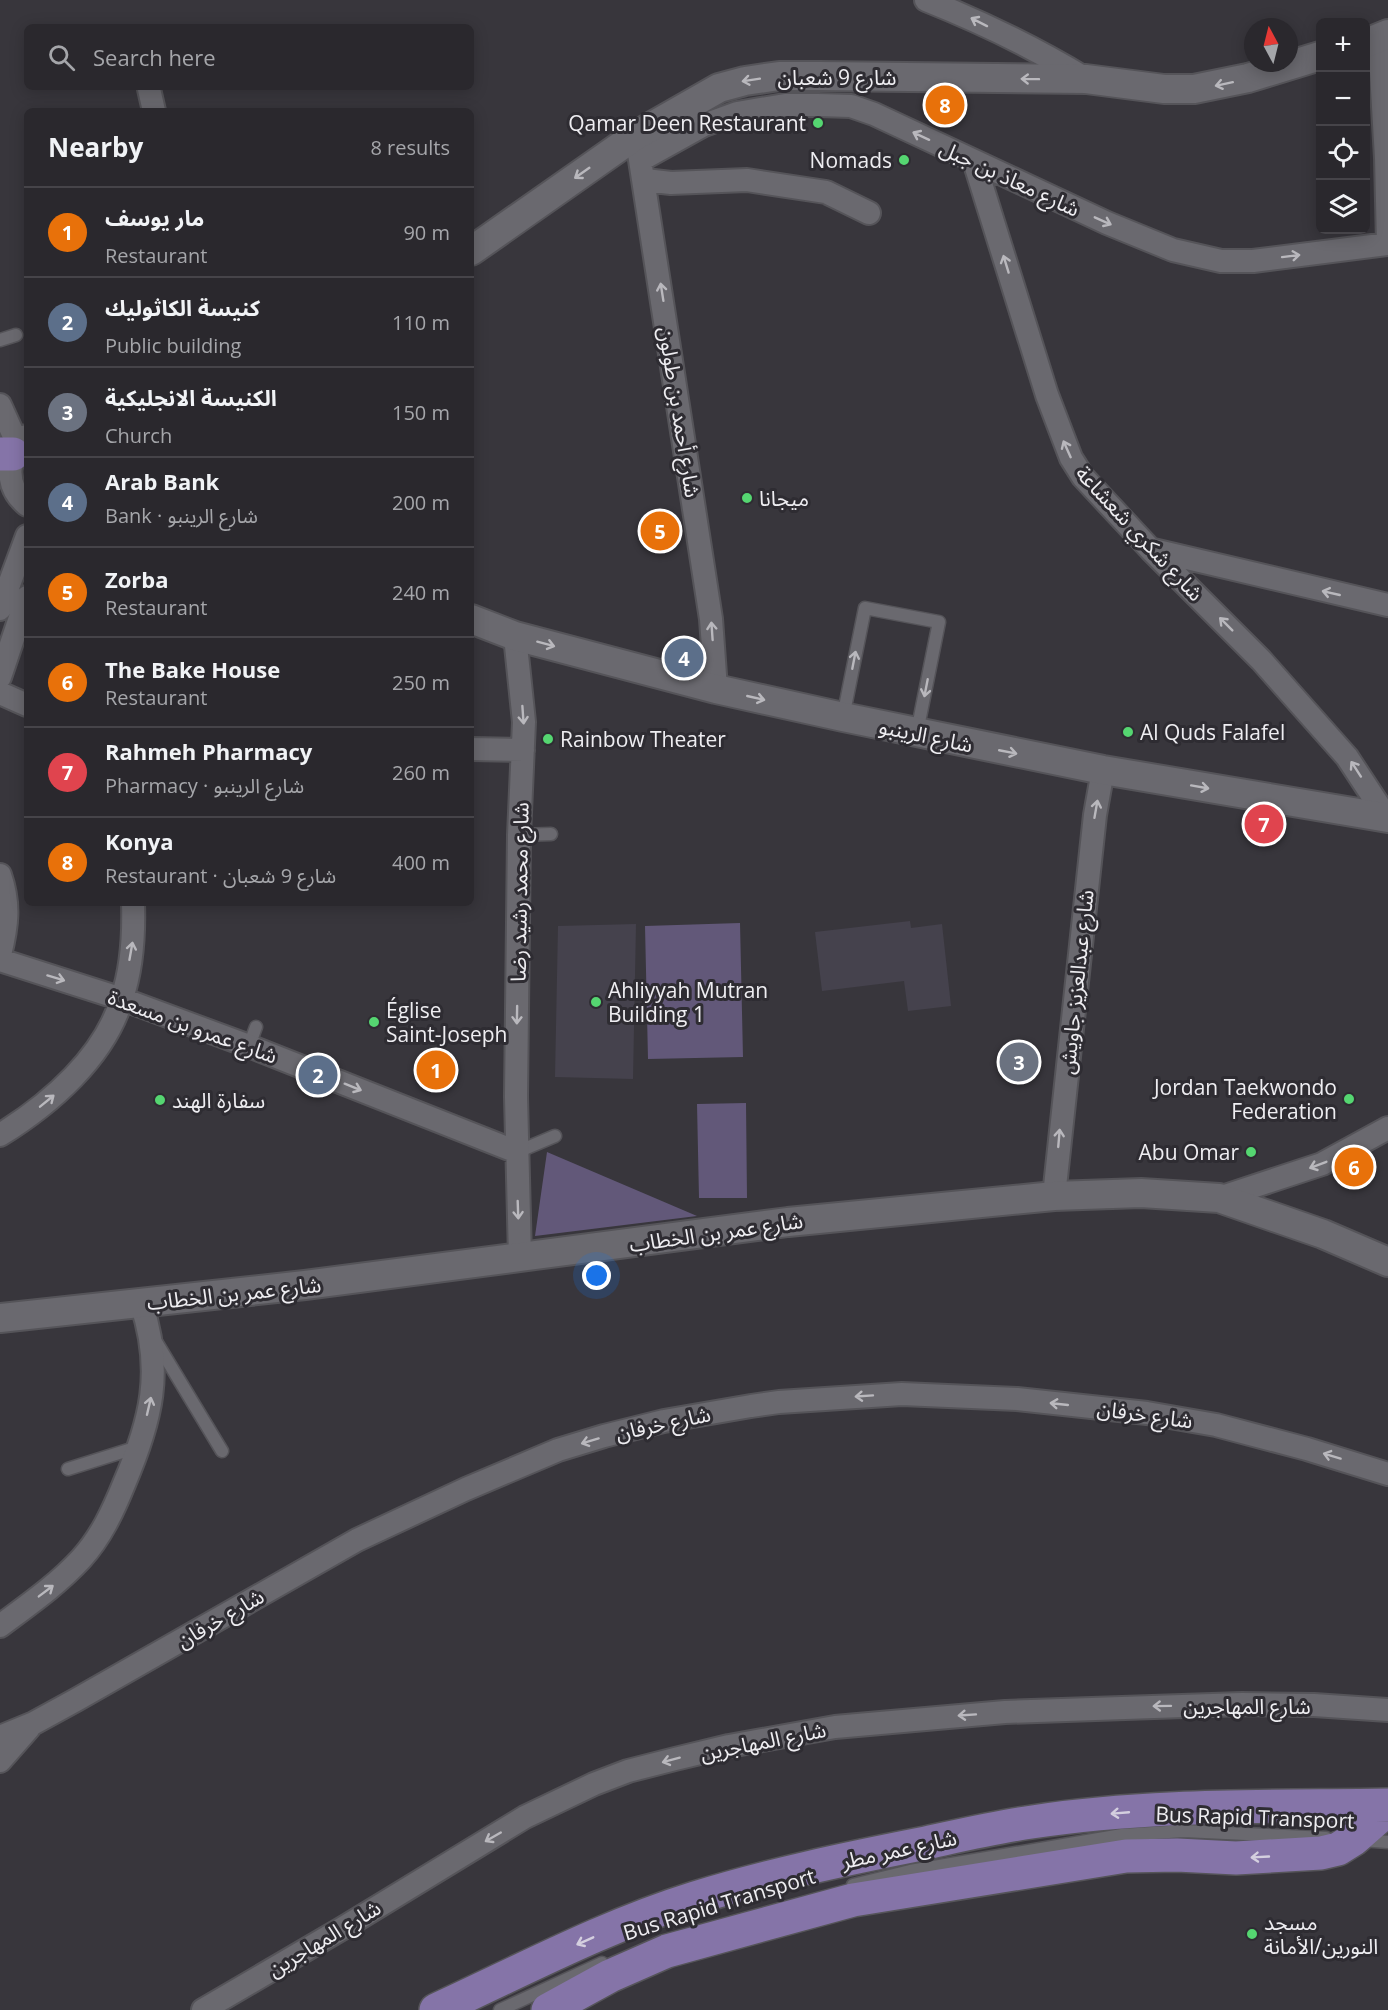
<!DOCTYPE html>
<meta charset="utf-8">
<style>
body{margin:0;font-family:"Open Sans","Noto Sans Arabic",sans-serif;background:#323035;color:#f1f3f6}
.controls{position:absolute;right:18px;top:18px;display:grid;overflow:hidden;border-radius:9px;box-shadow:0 3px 15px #0003}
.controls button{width:54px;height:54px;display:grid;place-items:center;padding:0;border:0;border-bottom:2px solid #464449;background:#2a282d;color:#f1f3f6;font:30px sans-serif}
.compass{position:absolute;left:1244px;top:18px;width:54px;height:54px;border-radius:50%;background:#2a282d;box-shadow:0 3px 15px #0003;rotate:353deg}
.you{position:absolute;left:597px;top:1276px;width:21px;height:21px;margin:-15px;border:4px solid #fff;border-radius:50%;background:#1a73e8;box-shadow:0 0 0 9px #1a73e833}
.badge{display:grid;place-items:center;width:39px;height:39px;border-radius:50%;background:#55d671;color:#fff;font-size:20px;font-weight:700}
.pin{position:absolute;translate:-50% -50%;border:3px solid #fff;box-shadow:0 2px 6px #0006}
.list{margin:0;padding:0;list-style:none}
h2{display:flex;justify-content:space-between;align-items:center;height:78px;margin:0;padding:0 24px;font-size:26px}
h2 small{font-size:20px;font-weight:400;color:#a5a6aa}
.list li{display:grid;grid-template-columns:39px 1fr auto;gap:18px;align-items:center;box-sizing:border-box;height:90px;padding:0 24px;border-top:2px solid #464449}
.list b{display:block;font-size:22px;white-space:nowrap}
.list p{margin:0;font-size:20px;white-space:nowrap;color:#a5a6aa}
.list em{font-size:20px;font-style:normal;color:#a5a6aa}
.icon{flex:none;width:33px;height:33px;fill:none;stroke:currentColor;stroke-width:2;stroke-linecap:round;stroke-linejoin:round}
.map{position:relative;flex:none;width:1388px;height:2010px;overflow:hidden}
.search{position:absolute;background:#2a282d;box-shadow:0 3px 15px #0003;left:24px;top:24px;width:450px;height:66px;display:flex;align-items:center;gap:15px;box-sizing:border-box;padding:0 21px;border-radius:9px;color:#a5a6aa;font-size:22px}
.panel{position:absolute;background:#2a282d;box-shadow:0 3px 15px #0003;left:24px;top:108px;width:450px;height:798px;border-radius:9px}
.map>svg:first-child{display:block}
.built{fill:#45424d}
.park{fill:#625879}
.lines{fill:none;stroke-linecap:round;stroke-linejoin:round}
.service-casing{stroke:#555459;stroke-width:15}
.minor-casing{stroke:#555459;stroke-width:26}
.tertiary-casing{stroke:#555459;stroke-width:32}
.primary-casing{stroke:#555459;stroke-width:36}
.service{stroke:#6a696f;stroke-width:12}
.minor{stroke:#6a696f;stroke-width:22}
.tertiary{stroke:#6a696f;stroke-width:28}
.primary{stroke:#8574a8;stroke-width:33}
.oneway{stroke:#b9b8bd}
.oneway2{stroke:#d4cfdf}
.poi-dot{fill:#55d671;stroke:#2e2c32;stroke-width:2}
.labels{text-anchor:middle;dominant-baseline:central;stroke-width:6;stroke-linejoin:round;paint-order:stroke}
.street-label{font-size:21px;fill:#eeedf1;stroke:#2e2c32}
.poi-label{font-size:21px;fill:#eeedf1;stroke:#2e2c32;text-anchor:start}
</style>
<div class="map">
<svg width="1388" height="2010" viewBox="0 0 1388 2010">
<rect width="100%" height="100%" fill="#38363c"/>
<path class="built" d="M 910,921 L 911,928 L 942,924 L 951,1006 L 908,1011 L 904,981 L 822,991 L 815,932 Z
M 636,924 L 633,1079 L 555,1077 L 558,926 Z"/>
<path class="park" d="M 740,923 L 743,1057 L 648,1059 L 645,926 Z
M 746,1103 L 747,1198 L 699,1198 L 697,1104 Z
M 547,1152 L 697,1216 L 535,1236 Z"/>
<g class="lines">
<g class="service-casing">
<path id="service" d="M 0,340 L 16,335
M 843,717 L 865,608 L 939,622 L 917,732
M 519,835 L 551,834
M 249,1046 L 256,1027
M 517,1152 L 555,1136
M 155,1340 L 222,1451
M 68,1469 L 138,1447
M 1361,1840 L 1388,1842
M 853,1885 L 910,1871 L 1122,1835 L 1184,1831 L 1326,1838
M 500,2010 L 602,1963"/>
</g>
<g class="minor-casing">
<path id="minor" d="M 926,0 C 981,22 1035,48 1086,79
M 1379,38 L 1386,158 L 1388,244
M 149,89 L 154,111
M 638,147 L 711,619 L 716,689
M 641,160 L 704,125 L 737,113 L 785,105 L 818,105 L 851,106 L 874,114 L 1107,223 L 1173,250 L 1221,261 L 1253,261 L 1388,244
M 974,161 L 1047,395 L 1071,458 L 1083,477 L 1151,550 L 1261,660 L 1347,757 L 1387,818
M 645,180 L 671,183 L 747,180 L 826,192 L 869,213
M 0,405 L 18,445
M 27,436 C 7,456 3,485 27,505
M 1153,550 L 1388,605
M 0,609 L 27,536
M 515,636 L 524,722 L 519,835 L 516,1097 L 520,1258
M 0,677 L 27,597
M 0,693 L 27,705
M 471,749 L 523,750
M 0,875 C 10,904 7,926 0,955
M 0,960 L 122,999 L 249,1046 L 517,1152
M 0,1135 C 50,1104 105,1057 122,998 C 132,968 134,934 133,903
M 1054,1196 L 1095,815 L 1103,770
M 1219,1198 L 1322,1164 L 1388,1128
M 0,1626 C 28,1605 57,1585 81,1559 C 101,1537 113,1511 124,1484 C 151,1421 164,1371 141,1303
M 0,1737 L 34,1723 L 76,1700 L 357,1540 L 466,1489 L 558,1450 L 604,1436 L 664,1421 L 751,1406 L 779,1402 L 902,1394 L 1017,1399 L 1147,1413 L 1216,1425 L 1307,1449 L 1388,1474
M 0,1761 L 29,1728
M 203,2010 L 343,1928 L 525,1817 L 594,1784 L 628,1771 L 675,1759 L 729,1746 L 835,1727 L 1005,1712 L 1242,1704 L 1314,1705 L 1388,1710"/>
</g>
<g class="tertiary-casing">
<path id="tertiary" d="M 1366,43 L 1388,34
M 471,251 L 635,136 L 719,88 L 745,81 L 779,76 L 819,76 L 1086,79 L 1164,89 L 1194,89 L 1248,78 L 1320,56
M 471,619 L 515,636 L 716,689 L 843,717 L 1103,770 L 1388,818
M 0,1318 L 305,1285 L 788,1222 L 1054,1196 L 1141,1193 L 1219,1198 L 1323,1234 L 1388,1262"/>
</g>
<g class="primary-casing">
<path id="primary" d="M 0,454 L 13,454
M 436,2010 C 521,1971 605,1926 695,1898 C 769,1875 845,1859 921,1844 C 958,1836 995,1827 1032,1822 C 1149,1804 1270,1807 1388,1805
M 548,2010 L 610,1976 L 667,1951 L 853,1900 L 1126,1856 L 1177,1855 L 1236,1858 L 1321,1853 L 1338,1849 L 1354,1839 L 1388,1809"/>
</g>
<use href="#service" class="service"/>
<use href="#minor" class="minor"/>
<use href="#tertiary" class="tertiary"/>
<use href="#primary" class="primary"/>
</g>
<defs><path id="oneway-shaft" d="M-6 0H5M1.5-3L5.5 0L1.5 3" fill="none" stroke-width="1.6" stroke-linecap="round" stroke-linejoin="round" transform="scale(1.5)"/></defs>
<g class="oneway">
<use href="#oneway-shaft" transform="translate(979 22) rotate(-153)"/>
<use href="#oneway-shaft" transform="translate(1030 79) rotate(-179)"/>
<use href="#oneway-shaft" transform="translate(751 80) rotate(171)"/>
<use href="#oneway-shaft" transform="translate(1224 84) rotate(168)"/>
<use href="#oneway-shaft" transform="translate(921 136) rotate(-155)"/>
<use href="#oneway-shaft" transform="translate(582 173) rotate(145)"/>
<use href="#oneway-shaft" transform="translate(1103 221) rotate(24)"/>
<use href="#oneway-shaft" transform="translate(1291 256) rotate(-7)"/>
<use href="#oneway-shaft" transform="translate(1006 264) rotate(-107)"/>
<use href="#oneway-shaft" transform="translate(662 292) rotate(-99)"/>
<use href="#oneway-shaft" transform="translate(1067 449) rotate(-114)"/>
<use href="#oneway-shaft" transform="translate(1331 593) rotate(-167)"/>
<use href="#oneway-shaft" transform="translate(1226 624) rotate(-135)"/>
<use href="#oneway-shaft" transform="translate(712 631) rotate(-94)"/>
<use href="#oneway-shaft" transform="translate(546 644) rotate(15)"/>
<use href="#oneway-shaft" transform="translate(854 660) rotate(-79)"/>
<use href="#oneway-shaft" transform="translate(926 688) rotate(101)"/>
<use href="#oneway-shaft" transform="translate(756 698) rotate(13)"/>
<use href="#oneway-shaft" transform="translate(523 715) rotate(86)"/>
<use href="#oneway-shaft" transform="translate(1008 752) rotate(11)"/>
<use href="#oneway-shaft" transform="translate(1356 769) rotate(-123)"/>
<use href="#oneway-shaft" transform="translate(1200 787) rotate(10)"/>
<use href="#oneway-shaft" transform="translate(1096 809) rotate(-80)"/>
<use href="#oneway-shaft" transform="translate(131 951) rotate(-80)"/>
<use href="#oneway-shaft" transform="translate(56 978) rotate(17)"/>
<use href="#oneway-shaft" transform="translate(517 1015) rotate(91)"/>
<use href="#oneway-shaft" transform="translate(353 1087) rotate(22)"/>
<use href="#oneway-shaft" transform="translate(47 1101) rotate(-39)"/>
<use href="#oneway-shaft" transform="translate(1059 1138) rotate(-85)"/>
<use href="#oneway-shaft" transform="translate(1318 1165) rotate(159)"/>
<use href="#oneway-shaft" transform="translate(518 1210) rotate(88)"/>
<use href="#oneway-shaft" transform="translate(864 1396) rotate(176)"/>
<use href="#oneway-shaft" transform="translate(1059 1404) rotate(-174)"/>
<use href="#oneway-shaft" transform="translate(149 1406) rotate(-77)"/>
<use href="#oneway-shaft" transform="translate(590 1441) rotate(163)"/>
<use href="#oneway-shaft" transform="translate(1332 1456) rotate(-163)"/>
<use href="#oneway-shaft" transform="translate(46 1591) rotate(-37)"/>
<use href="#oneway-shaft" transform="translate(1162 1706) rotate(179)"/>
<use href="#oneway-shaft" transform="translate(967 1715) rotate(176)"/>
<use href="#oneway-shaft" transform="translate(671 1760) rotate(165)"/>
<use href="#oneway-shaft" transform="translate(493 1837) rotate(150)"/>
</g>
<g class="oneway2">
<use href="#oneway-shaft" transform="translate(1120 1813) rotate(175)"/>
<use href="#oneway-shaft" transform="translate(1260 1857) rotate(177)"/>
<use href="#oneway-shaft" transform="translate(585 1941) rotate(156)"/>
</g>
<g class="poi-dot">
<circle cx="818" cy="123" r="6"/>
<circle cx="904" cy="160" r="6"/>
<circle cx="747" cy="498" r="6"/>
<circle cx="1128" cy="732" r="6"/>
<circle cx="548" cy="739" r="6"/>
<circle cx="596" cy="1002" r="6"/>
<circle cx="374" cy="1022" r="6"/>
<circle cx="1349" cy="1099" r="6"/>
<circle cx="160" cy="1100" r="6"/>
<circle cx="1251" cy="1152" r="6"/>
<circle cx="1252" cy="1934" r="6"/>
</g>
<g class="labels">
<g class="street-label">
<text x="837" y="77">شارع 9 شعبان</text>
<text transform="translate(1010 178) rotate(25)">شارع معاذ بن جبل</text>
<text transform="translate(680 412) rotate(81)">شارع أحمد بن طولون</text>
<text transform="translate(1140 533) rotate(47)">شارع شكري شعشاعة</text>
<text transform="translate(926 735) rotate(12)">شارع الرينبو</text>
<text transform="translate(519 892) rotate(-89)">شارع محمد رشيد رضا</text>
<text transform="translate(1076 982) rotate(-84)">شارع عبدالعزيز جاويش</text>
<text transform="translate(193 1026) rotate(20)">شارع عمرو بن مسعدة</text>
<text transform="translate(716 1232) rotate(-8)">شارع عمر بن الخطاب</text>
<text transform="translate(234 1293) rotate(-6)">شارع عمر بن الخطاب</text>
<text transform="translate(1145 1414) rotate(8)">شارع خرفان</text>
<text transform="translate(663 1423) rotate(-12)">شارع خرفان</text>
<text transform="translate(220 1618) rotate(-30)">شارع خرفان</text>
<text x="1247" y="1706">شارع المهاجرين</text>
<text transform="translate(763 1741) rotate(-11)">شارع المهاجرين</text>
<text transform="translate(1255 1817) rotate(2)">Bus Rapid Transport</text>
<text transform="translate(899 1849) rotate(-12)">شارع عمر مطر</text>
<text transform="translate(719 1904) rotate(-17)">Bus Rapid Transport</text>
<text transform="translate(324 1938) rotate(-31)">شارع المهاجرين</text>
</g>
<g class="poi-label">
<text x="806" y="123" text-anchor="end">Qamar Deen Restaurant</text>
<text x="892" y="160" text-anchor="end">Nomads</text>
<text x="759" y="498">ميجانا</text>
<text x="1140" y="732">Al Quds Falafel</text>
<text x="560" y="739">Rainbow Theater</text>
<text x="608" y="990">Ahliyyah Mutran<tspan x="608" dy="24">Building 1</tspan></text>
<text x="386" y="1010">Église<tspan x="386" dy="24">Saint-Joseph</tspan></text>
<text x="1337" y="1087" text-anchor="end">Jordan Taekwondo<tspan x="1337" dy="24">Federation</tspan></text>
<text x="172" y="1100">سفارة الهند</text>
<text x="1239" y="1152" text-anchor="end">Abu Omar</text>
<text x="1264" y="1922">مسجد<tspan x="1264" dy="24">النورين/الأمانة</tspan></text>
</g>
</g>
</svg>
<div class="controls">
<button>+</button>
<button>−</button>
<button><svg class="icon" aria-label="locate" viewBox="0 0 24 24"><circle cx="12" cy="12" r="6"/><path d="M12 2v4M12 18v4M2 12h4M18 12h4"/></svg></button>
<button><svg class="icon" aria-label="layers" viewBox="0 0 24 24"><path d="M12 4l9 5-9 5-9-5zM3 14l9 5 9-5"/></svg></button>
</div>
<svg class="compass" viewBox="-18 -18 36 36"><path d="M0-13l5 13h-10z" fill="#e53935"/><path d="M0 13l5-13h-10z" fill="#a5a6aa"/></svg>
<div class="you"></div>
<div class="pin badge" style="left:436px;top:1070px;background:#e8710a">1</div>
<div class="pin badge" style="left:318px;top:1075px;background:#5c6f8a">2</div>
<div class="pin badge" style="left:1019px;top:1062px;background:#6b7280">3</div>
<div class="pin badge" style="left:684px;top:658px;background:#5c6f8a">4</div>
<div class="pin badge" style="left:660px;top:531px;background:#e8710a">5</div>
<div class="pin badge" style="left:1354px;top:1167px;background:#e8710a">6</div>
<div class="pin badge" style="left:1264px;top:824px;background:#e0444e">7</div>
<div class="pin badge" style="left:945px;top:105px;background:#e8710a">8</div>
<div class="search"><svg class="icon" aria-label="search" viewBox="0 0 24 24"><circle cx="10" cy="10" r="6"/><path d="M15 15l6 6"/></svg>Search here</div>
<section class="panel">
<h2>Nearby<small>8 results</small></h2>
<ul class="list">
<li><span class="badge" style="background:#e8710a">1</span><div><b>مار يوسف</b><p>Restaurant</p></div><em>90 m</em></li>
<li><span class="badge" style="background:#5c6f8a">2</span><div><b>كنيسة الكاثوليك</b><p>Public building</p></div><em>110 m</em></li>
<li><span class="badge" style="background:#6b7280">3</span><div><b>الكنيسة الانجليكية</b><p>Church</p></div><em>150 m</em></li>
<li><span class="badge" style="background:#5c6f8a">4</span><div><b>Arab Bank</b><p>Bank · شارع الرينبو</p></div><em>200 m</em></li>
<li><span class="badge" style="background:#e8710a">5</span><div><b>Zorba</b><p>Restaurant</p></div><em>240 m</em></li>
<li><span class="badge" style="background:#e8710a">6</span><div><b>The Bake House</b><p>Restaurant</p></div><em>250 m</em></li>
<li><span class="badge" style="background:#e0444e">7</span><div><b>Rahmeh Pharmacy</b><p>Pharmacy · شارع الرينبو</p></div><em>260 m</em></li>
<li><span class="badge" style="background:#e8710a">8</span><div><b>Konya</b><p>Restaurant · شارع 9 شعبان</p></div><em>400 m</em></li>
</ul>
</section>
</div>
